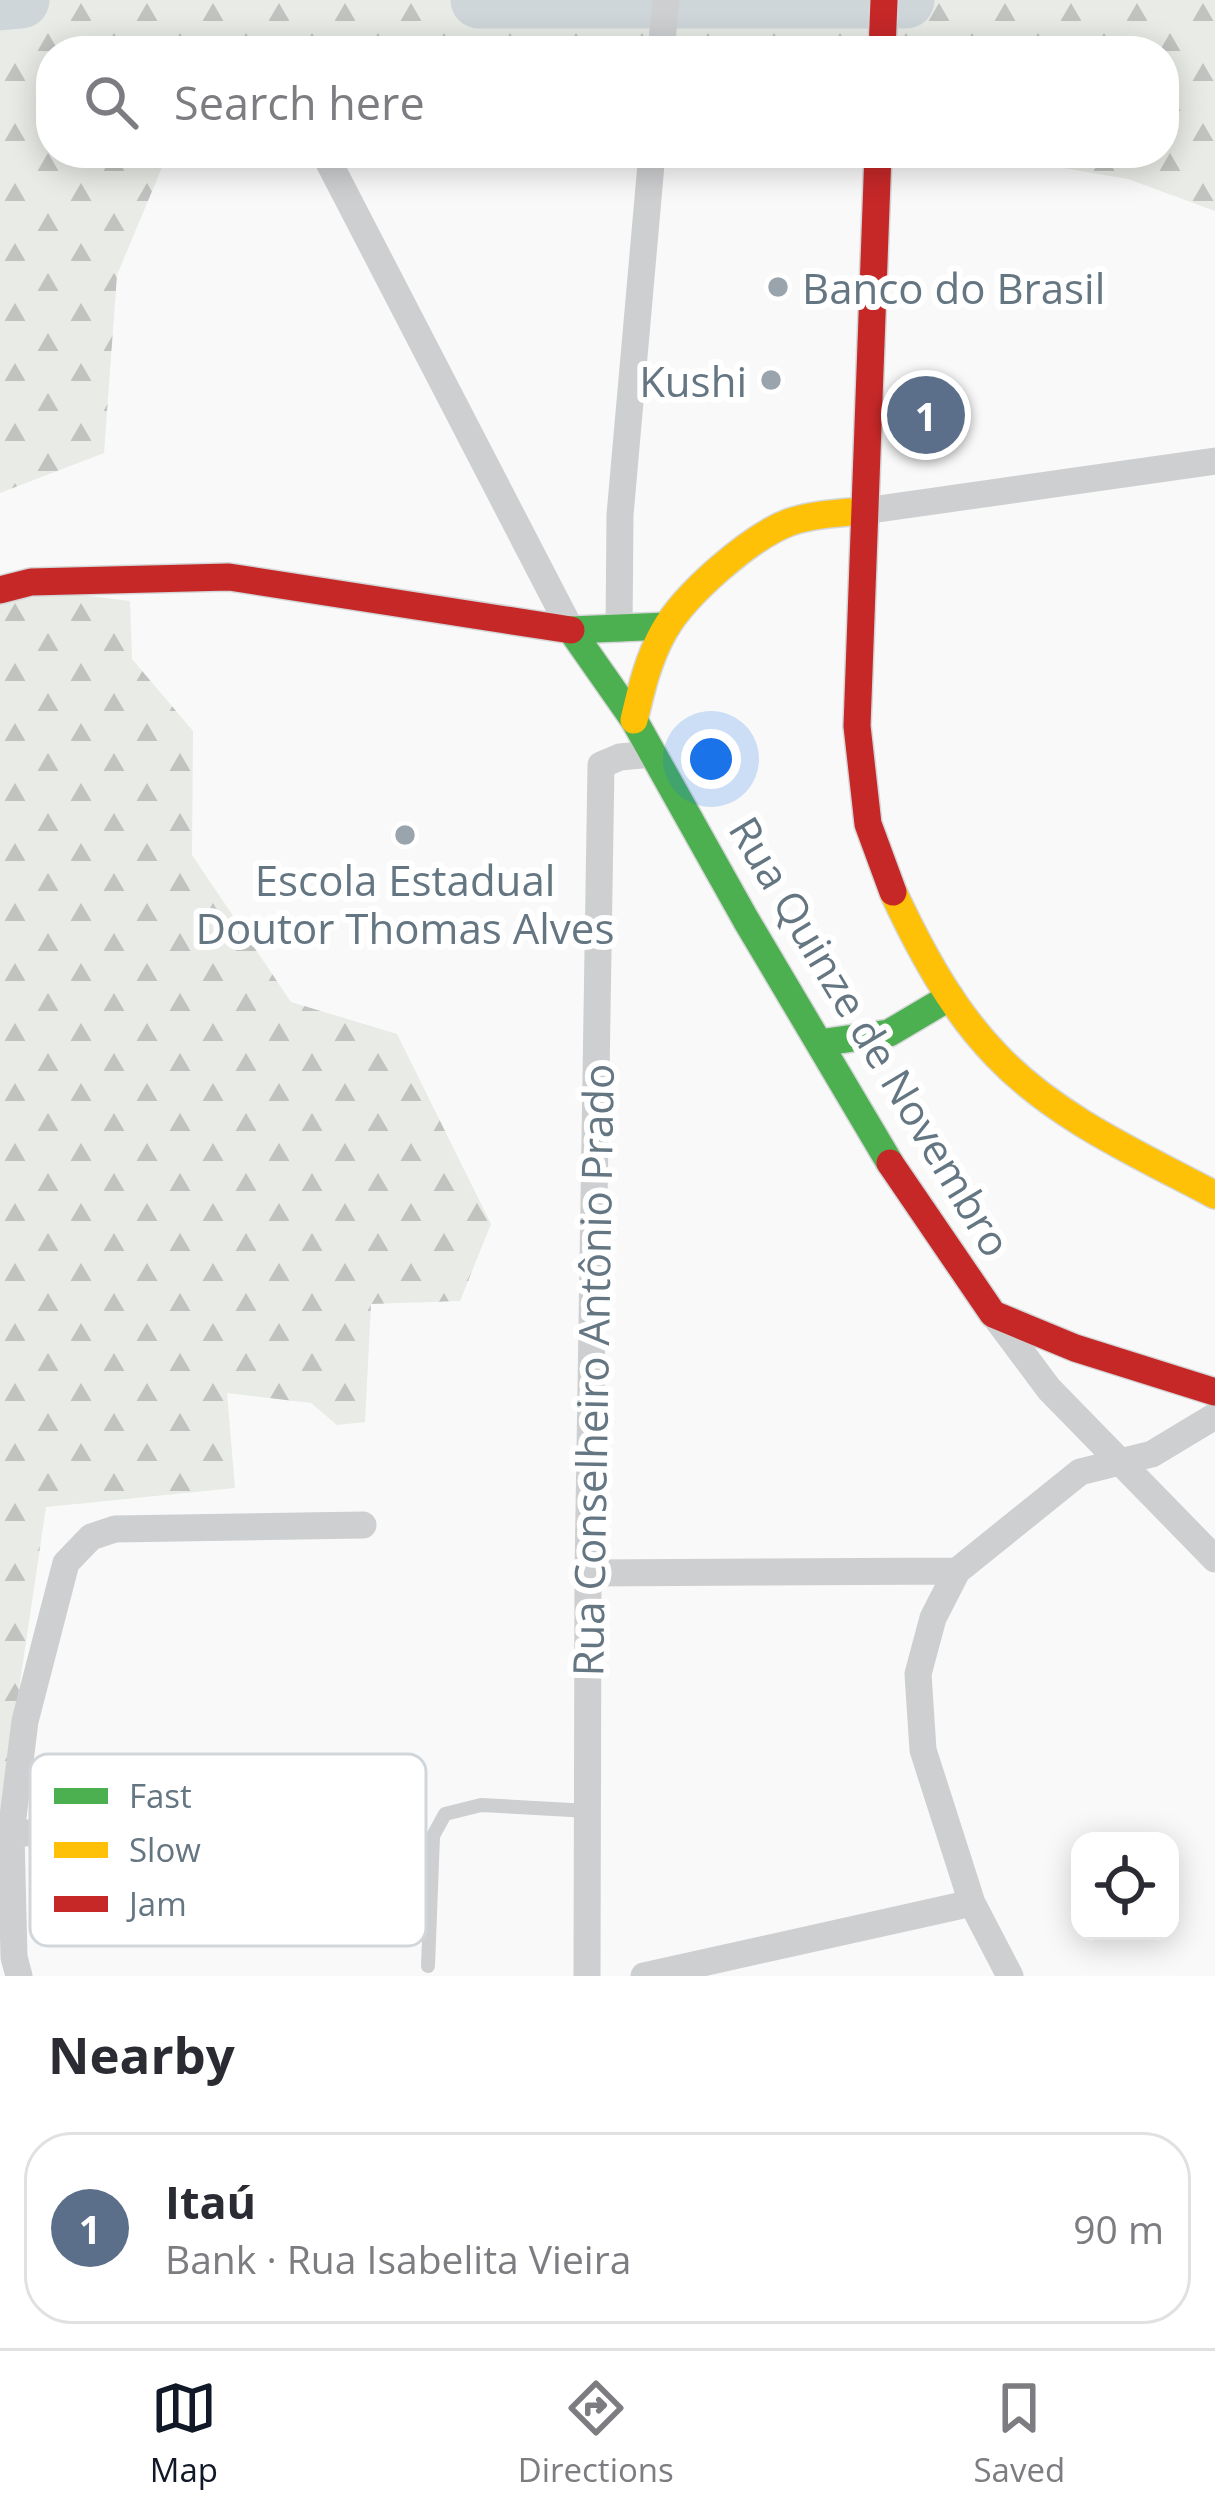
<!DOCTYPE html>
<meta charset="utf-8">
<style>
body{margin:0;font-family:"Open Sans",sans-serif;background:#f7f7f7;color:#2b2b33}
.controls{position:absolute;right:36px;bottom:36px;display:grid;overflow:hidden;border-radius:24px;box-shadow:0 6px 30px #0003}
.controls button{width:108px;height:108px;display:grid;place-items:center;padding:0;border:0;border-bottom:3px solid #e1e1e2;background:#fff;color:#2b2b33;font:60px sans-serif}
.you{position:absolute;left:711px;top:759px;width:42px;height:42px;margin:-30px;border:9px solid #fff;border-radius:50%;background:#1a73e8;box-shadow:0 0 0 18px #1a73e833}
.badge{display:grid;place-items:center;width:78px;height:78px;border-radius:50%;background:#111827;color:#fff;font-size:39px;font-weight:700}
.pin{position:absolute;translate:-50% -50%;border:6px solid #fff;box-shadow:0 3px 12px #0006}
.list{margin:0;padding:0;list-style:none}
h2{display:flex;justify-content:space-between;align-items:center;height:156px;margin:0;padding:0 48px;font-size:51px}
h2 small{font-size:39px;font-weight:400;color:#7c7c81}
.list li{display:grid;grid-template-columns:78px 1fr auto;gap:36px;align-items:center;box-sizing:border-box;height:192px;margin:0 24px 24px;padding:0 24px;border:3px solid #e1e1e2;border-radius:48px}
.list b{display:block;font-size:45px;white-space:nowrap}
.list p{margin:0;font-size:39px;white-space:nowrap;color:#7c7c81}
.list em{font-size:39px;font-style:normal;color:#7c7c81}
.icon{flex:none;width:66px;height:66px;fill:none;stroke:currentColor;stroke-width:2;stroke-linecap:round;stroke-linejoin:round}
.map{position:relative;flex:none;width:1215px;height:1976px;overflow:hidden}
.search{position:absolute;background:#fff;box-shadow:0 6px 30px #0003;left:36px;right:36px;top:36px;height:132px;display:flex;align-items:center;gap:30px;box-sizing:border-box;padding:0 42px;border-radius:48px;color:#7c7c81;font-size:45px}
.sheet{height:372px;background:#fff}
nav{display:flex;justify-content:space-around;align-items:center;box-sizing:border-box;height:168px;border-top:3px solid #e1e1e2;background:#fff;font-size:33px;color:#7c7c81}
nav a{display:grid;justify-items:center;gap:6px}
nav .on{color:#111827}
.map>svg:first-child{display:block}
.forest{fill:url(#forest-firs)}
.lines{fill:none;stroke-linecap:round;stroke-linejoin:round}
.river{stroke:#ced6d9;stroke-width:57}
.fast-casing{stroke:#d5d6d7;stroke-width:30}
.slow-casing{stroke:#d5d6d7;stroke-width:30}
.jam-casing{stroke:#d5d6d7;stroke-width:30}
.lane{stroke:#cecfd0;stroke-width:14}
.street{stroke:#cecfd0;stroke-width:27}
.fast{stroke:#4caf50;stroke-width:27}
.slow{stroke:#ffc107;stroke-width:27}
.jam{stroke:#c62828;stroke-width:27}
.poi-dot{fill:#99a4ac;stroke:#fff;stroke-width:4.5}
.labels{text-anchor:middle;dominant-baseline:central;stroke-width:12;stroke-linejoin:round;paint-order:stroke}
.poi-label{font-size:42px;fill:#657683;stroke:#fff;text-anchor:start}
.street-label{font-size:42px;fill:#657683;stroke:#fff}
.key{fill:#fff;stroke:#d1d6da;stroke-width:3}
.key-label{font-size:33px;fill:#657683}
</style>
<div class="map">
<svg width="1215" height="1976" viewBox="0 0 1215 1976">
<defs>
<pattern id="forest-firs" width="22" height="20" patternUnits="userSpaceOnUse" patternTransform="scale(3)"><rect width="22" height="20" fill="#e8ebe6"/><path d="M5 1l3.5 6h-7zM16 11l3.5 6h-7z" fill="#c0c3c0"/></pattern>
</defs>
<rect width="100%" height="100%" fill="#f9f9f9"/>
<path class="forest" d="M 0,0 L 1215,0 L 1215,211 L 1128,179 L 1063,168 L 1058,153 L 1164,153 L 1164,51 L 51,51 L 51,153 L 168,153 L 117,275 L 104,453 L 0,493 Z
M 0,585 L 130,601 L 132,659 L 193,731 L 192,855 L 291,1002 L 397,1034 L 491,1224 L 460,1301 L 371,1304 L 365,1422 L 337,1425 L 311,1403 L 227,1393 L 235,1488 L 46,1507 L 2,1804 L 0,1877 Z"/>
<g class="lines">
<path class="river" d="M 479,0 L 906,0
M 0,2 L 21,0"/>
<g class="fast-casing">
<path id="fast" d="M 571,630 L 634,720 L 746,920 L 890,1163
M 571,630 L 667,626
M 819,1043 L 889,1033 L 950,997"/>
</g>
<g class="slow-casing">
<path id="slow" d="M 634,720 C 641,690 648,659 664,631 C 685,594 750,537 790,522 C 814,514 839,513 864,511
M 893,892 C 920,950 952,1010 997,1056 C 1056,1118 1140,1155 1215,1195"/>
</g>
<g class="jam-casing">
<path id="jam" d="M 882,51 L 884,0
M 878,153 L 857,726 L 868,824 L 893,892
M 0,590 L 31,582 L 229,577 L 571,630
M 890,1163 L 993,1314 L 1075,1348 L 1215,1392"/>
</g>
<path class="lane" d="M 428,1966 L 433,1836 L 445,1814 L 481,1805 L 589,1811"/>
<path class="street" d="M 661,51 L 666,0
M 324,153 L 571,630
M 864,511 L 1215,461
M 619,629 L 620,515 L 652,153
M 996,1318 L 1049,1389 L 1215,1559
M 588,1573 L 957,1571
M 11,1833 L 378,1831
M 19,1976 L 14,1957 L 11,1833 L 25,1721 L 66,1563 L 91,1537 L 115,1529 L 363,1525
M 587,1976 L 588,1573 L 601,765 L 620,757 L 652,754
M 644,1976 L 972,1903
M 1010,1976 L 972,1903 L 923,1750 L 918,1674 L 933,1618 L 957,1571 L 1080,1472 L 1152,1454 L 1215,1416"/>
<use href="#fast" class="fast"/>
<use href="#slow" class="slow"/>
<use href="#jam" class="jam"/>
</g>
<g class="poi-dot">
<circle cx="778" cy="287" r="12"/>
<circle cx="771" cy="380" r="12"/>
<circle cx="405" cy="835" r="12"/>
</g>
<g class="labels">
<g class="poi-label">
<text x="802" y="287">Banco do Brasil</text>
<text x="747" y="380" text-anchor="end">Kushi</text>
<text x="405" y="879" text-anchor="middle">Escola Estadual<tspan x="405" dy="48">Doutor Thomas Alves</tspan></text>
</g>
<g class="street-label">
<text transform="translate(871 1036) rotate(59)">Rua Quinze de Novembro</text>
<text transform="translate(592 1370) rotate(-89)">Rua Conselheiro Antônio Prado</text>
</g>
</g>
<rect x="30" y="1754" width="396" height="192" rx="18" class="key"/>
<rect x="54" y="1788" width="54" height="16" fill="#4caf50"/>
<rect x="54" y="1842" width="54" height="16" fill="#ffc107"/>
<rect x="54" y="1896" width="54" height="16" fill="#c62828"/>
<g class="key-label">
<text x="129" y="1808">Fast</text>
<text x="129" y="1862">Slow</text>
<text x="129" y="1916">Jam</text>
</g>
</svg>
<div class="controls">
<button><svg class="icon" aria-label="locate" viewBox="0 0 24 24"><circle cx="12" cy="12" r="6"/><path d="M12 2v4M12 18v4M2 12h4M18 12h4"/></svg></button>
</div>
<div class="you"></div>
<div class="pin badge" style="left:926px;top:415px;background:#5c6f8a">1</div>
<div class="search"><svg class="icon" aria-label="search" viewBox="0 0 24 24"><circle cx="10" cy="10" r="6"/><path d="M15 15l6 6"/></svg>Search here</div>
</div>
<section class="sheet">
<h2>Nearby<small></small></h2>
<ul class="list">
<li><span class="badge" style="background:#5c6f8a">1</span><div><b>Itaú</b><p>Bank · Rua Isabelita Vieira</p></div><em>90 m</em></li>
</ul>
</section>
<nav>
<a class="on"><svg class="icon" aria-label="map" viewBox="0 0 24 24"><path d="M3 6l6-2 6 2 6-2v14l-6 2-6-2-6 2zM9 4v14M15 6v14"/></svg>Map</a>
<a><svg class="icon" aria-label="directions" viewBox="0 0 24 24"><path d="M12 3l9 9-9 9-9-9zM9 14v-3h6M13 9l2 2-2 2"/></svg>Directions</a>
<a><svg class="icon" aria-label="saved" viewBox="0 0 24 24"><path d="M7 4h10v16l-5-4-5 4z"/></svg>Saved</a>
</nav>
